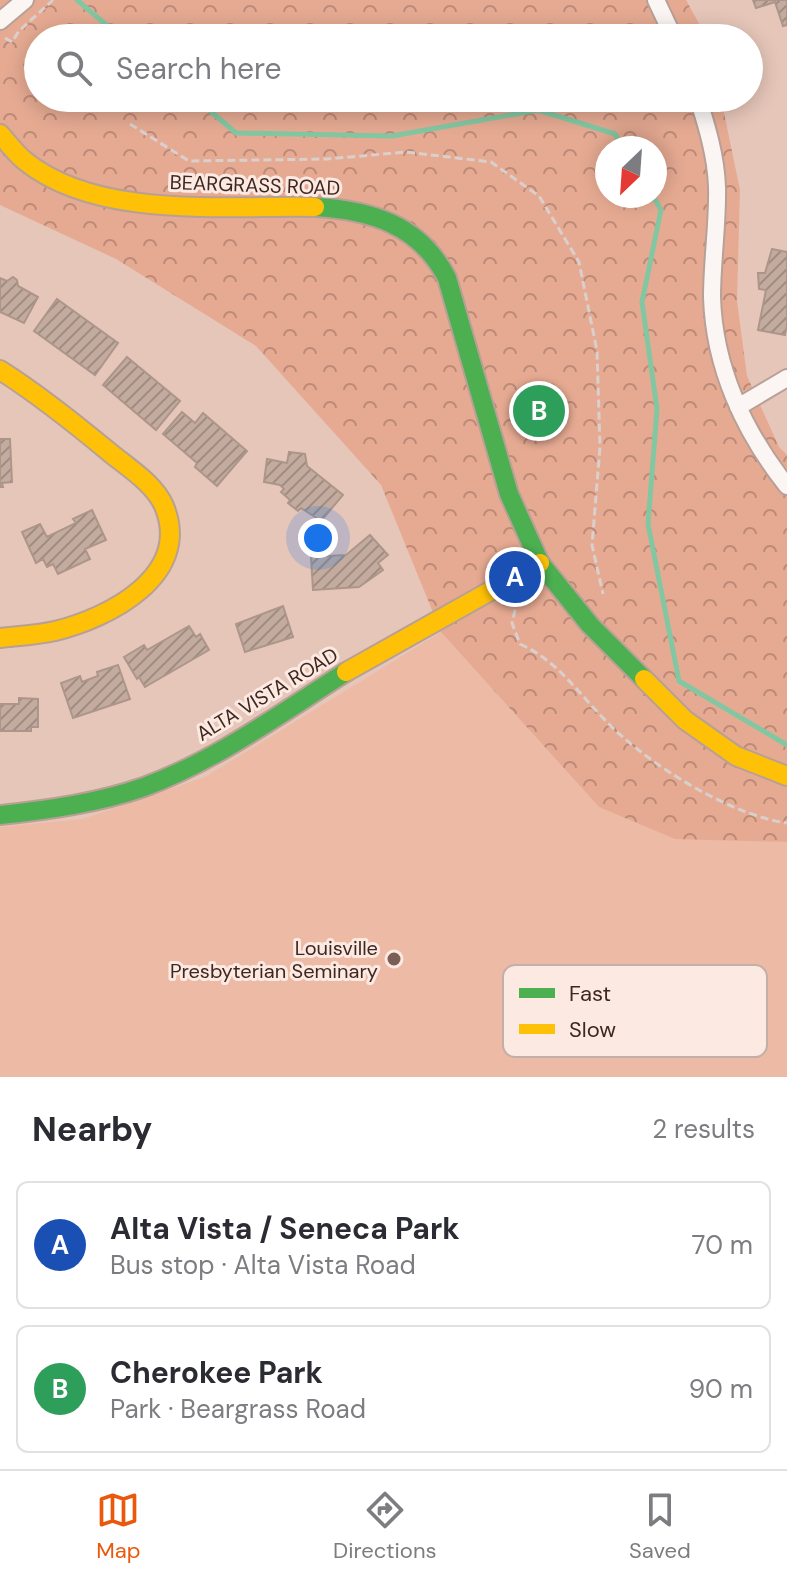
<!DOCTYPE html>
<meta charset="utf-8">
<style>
body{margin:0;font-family:"DM Sans",sans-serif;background:#f2f2f3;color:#2b2b33}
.compass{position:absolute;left:595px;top:136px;width:72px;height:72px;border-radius:50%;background:#fff;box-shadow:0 4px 20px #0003;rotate:205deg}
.you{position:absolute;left:318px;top:538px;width:28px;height:28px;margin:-20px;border:6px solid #fff;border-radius:50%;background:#1a73e8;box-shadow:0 0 0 12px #1a73e833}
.badge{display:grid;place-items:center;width:52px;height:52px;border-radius:50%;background:#ea580c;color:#fff;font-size:26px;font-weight:700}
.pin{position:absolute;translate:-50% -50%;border:4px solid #fff;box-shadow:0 2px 8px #0006}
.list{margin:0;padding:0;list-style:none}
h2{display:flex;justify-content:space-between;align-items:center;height:104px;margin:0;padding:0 32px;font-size:34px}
h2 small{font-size:26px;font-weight:400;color:#7c7c81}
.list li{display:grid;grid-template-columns:52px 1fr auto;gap:24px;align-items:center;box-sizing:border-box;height:128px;margin:0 16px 16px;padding:0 16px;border:2px solid #e1e1e2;border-radius:12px}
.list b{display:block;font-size:30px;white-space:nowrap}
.list p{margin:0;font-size:26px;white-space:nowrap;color:#7c7c81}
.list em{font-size:26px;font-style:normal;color:#7c7c81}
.icon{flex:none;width:44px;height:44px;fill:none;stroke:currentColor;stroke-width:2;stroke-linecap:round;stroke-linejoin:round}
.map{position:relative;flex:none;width:787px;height:1077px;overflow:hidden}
.search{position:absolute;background:#fff;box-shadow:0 4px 20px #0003;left:24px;right:24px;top:24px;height:88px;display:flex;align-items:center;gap:20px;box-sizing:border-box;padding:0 28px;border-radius:44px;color:#7c7c81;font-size:30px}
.sheet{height:392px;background:#fff}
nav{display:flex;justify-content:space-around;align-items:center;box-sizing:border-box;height:112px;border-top:2px solid #e1e1e2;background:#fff;font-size:22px;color:#7c7c81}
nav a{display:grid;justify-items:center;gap:4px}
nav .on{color:#ea580c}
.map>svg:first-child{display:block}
.built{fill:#edbaa6}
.park{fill:url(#park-crowns);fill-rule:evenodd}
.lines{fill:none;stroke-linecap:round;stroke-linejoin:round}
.stream{stroke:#83c7a2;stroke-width:5}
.building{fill:url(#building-hatch);stroke:#ad9689;stroke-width:2}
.street-casing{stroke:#b8a096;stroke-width:20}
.fast-casing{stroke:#b8a096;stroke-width:22}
.slow-casing{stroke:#b8a096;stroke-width:22}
.path{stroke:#d9cfcc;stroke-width:3;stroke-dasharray:8 4;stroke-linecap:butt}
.street{stroke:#fbf6f4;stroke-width:16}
.fast{stroke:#4caf50;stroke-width:18}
.slow{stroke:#ffc107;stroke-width:18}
.poi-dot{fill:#795f55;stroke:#fce9e2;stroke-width:3}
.labels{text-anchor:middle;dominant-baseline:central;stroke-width:6;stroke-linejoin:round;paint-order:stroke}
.street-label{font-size:20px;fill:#3e271f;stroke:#fce9e2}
.poi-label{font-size:20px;fill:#3e271f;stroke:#fce9e2;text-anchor:end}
.key{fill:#fce9e2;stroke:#c3afa8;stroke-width:2}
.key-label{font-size:22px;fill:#3e271f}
</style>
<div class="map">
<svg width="787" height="1077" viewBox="0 0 787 1077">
<defs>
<pattern id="park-crowns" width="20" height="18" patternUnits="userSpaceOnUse" patternTransform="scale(2)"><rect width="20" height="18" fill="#e6aa92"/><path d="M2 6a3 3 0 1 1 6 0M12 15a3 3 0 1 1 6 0" fill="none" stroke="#bc8a77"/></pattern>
<pattern id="building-hatch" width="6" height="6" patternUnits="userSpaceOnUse" patternTransform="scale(2)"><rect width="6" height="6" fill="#c3ac9f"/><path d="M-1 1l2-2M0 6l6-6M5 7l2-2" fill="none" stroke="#a08c81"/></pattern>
</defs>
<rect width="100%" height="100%" fill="#e6c6b9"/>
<path class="built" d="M 441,632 L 599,807 L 787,841 L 787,1077 L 0,1077 L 0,827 L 83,819 L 205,777 Z"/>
<path class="park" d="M 0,0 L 686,0 L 707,38 L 38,38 L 38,98 L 721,98 L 740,190 L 737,301 L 747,376 L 779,447 L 787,455 L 787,842 L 675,839 L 599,807 L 441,632 L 381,485 L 256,346 L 116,259 L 0,205 ZM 607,148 L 655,148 L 655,196 L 607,196 Z"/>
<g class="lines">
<path class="stream" d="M 77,0 L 122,38
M 195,98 L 236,133 L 392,136 L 538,110 L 615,134 L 623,148
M 653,196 L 661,210 L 642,302 L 657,409 L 648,524 L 679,681 L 787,745"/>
</g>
<path class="building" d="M 753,0 L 787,0 L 787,25 L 783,26 L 775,2 L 756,8 Z
M 772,249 L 787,252 L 787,325 L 785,335 L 758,330 L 766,290 L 759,289 L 758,273 L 765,273 Z
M 13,277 L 17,280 L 18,286 L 38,297 L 24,323 L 0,312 L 0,278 L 7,281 Z
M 57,299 L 118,343 L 95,375 L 34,331 Z
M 127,357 L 180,401 L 156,430 L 103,385 Z
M 182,412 L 195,423 L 203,413 L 247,451 L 217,486 L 195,467 L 197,463 L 163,434 Z
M 0,439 L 10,439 L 12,482 L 2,483 L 3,487 L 0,487 Z
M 289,452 L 305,454 L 307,466 L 343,495 L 321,521 L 301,508 L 298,511 L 288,503 L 290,500 L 281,492 L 284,489 L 280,485 L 264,482 L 267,459 L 287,463 Z
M 92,510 L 106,540 L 85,549 L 90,559 L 58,574 L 53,564 L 47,567 L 43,559 L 36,563 L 22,532 L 40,524 L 47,537 L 76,523 L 73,519 Z
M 370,535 L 388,555 L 378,563 L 383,570 L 359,587 L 313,590 L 311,557 L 346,555 Z
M 283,606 L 293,637 L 245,652 L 236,624 Z
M 189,626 L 196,637 L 200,634 L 209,650 L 145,687 L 139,677 L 137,679 L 124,657 L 144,645 L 147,650 Z
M 118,665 L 130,699 L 73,718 L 61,683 L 80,676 L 82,682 L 98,676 L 97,672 Z
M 19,698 L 38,699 L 38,727 L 31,727 L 31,731 L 0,731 L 0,704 L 19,704 Z"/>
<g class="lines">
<g class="street-casing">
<path id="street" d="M 656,0 L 674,38
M 0,21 L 25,0
M 698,98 C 707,127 716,156 717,187 C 718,223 712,260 712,297 C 714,367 744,432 787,486
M 738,407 L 787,378"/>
</g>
<g class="fast-casing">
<path id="fast" d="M 315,207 C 371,210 420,225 447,278 L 509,494 L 540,563 L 590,625 L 644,679
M 0,815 C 48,810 98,803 144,787 C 217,760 281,713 346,672"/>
</g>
<g class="slow-casing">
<path id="slow" d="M 0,134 C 8,143 16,154 25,161 C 98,220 227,205 315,207
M 0,370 C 38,394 73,422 108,451 C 127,467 154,483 164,506 C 193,575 109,618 55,631 C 37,635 18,636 0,638
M 346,672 L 540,563
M 644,679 L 685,720 L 736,756 L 787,776"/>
</g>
<path class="path" d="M 5,38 L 12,42 L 19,31 L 53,0
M 130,124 L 189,161 L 327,159 L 406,152 L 491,162 L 539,196 L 579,262 L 597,351 L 600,447 L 592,545 L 603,594
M 518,598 L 512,623 L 520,644 C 558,661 577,692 606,721 C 646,763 729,815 787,823"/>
<use href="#street" class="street"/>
<use href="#fast" class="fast"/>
<use href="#slow" class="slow"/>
</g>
<circle class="poi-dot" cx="394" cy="959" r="8"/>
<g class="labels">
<g class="street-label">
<text transform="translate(255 185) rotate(2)">BEARGRASS ROAD</text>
<text transform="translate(267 694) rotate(-31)">ALTA VISTA ROAD</text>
</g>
<g class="poi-label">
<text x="378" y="948">Louisville<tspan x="378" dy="23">Presbyterian Seminary</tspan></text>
</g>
</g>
<rect x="503" y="965" width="264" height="92" rx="12" class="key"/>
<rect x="519" y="988" width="36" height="10" fill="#4caf50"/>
<rect x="519" y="1024" width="36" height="10" fill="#ffc107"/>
<g class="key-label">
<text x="569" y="1001">Fast</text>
<text x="569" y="1037">Slow</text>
</g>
</svg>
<svg class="compass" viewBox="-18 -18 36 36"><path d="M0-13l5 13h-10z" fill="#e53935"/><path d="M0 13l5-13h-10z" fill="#7c7c81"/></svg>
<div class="you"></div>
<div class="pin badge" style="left:515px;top:577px;background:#1a4fb4">A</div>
<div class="pin badge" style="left:539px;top:411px;background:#2e9e5b">B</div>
<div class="search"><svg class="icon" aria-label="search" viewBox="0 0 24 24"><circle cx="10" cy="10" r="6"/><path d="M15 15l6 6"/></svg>Search here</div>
</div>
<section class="sheet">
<h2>Nearby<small>2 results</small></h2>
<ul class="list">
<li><span class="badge" style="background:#1a4fb4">A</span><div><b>Alta Vista / Seneca Park</b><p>Bus stop · Alta Vista Road</p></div><em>70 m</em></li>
<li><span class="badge" style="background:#2e9e5b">B</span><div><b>Cherokee Park</b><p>Park · Beargrass Road</p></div><em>90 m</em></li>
</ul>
</section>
<nav>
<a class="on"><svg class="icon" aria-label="map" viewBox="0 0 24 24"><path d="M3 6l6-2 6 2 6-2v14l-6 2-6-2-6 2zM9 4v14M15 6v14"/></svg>Map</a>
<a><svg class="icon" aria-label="directions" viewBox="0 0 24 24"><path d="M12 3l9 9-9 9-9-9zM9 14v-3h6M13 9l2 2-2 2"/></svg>Directions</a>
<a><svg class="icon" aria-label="saved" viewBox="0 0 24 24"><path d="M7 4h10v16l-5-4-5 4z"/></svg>Saved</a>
</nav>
